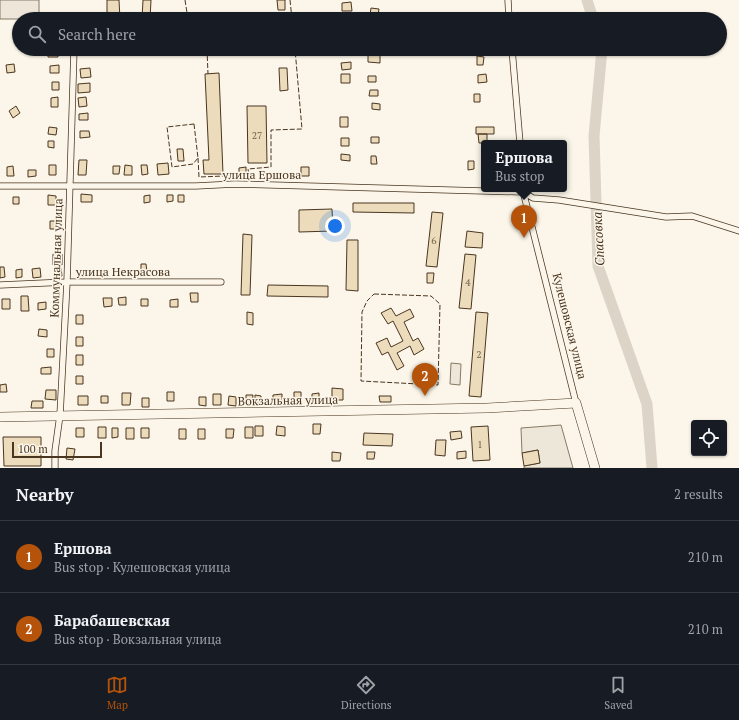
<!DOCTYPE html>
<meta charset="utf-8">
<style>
body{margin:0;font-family:"PT Serif",serif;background:#20242c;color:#f1f3f6}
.controls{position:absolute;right:12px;bottom:12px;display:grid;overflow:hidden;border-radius:4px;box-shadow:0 1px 3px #0004}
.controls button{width:36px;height:36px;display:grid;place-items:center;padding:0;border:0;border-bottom:1px solid #363941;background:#171b24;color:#f1f3f6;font:20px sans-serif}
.scale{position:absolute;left:12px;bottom:10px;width:90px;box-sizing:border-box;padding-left:4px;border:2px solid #4a3520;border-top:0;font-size:11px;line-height:14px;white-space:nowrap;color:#4a3520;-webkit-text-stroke:3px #fbf6e9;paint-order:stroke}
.you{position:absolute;left:335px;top:226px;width:14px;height:14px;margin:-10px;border:3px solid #fff;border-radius:50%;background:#1a73e8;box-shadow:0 0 0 6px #1a73e833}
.badge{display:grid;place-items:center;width:26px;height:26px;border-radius:50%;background:#b45309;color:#fff;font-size:13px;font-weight:700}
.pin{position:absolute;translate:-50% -33px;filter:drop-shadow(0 1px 2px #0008)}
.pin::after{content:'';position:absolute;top:21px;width:14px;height:12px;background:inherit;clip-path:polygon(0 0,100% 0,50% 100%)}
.popup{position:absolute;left:481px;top:140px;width:86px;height:52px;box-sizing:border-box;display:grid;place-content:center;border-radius:4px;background:#171b24;filter:drop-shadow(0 1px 3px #0005);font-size:13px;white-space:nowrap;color:#9ea1a6}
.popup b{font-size:15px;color:#f1f3f6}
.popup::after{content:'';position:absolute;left:50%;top:100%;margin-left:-8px;border:8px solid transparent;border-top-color:#171b24}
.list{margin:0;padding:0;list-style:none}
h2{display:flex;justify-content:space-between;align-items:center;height:52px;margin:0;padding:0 16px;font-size:17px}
h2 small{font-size:13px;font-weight:400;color:#9ea1a6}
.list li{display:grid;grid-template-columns:26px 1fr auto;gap:12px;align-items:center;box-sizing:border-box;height:72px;padding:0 16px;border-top:1px solid #363941}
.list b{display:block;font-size:15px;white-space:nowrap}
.list p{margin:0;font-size:13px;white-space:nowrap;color:#9ea1a6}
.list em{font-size:13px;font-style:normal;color:#9ea1a6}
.icon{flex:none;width:22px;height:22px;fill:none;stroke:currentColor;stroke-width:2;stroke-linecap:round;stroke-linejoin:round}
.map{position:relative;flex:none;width:739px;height:468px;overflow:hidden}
.search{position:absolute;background:#171b24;box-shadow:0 1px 3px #0004;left:12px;right:12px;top:12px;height:44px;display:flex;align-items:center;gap:10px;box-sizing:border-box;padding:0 14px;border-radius:22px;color:#9ea1a6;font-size:15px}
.sheet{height:196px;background:#171b24}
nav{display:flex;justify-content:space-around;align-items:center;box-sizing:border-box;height:56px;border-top:1px solid #363941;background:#171b24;font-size:11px;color:#9ea1a6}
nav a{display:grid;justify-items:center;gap:2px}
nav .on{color:#b45309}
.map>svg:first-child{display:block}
.green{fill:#ede6d9;stroke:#887966}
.parking{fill:#ede7d9;stroke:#887966}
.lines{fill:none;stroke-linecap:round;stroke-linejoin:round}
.river{stroke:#dcd4c6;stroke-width:11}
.building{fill:#ecdcbc;stroke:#4a3520}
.street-casing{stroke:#4a3520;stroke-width:7}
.primary-casing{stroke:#4a3520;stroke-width:10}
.street{stroke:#fbf6e9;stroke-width:5.5}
.primary{stroke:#fbf6e9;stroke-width:9}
.fence{stroke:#4a3520;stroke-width:1;stroke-dasharray:5 2;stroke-linecap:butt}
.labels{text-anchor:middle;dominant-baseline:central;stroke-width:3;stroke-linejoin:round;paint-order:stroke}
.number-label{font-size:10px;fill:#725f47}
.street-label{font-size:12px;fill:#4a3520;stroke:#fbf6e9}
.water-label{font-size:13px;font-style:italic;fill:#4a3520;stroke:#fbf6e9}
</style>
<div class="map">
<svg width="739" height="468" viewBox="0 0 739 468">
<rect width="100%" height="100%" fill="#fbf6e9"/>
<path class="green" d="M 0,0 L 39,0 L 39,17 L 37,19 L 0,19 Z
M 451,363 L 461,364 L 460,385 L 450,384 Z"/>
<path class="parking" d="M 561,425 L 573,468 L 524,468 L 524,466 L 540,463 L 538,450 L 522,453 L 521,428 Z"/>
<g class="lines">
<path class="river" d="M 587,0 L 593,19
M 602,49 L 594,136 L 598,266 L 647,404 L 652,468"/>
</g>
<path class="building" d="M 107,0 L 119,0 L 120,19 L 107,19 Z
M 143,0 L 151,0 L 150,19 L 142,19 Z
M 277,0 L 285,0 L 285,10 L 278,10 Z
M 351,2 L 352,11 L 342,11 L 342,3 Z
M 371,8 L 379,9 L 378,15 L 370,15 Z
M 368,49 L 380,49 L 380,63 L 368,62 Z
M 48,50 L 58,50 L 58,57 L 48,57 Z
M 477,56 L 484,57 L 483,65 L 477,65 Z
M 351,62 L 351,69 L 342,70 L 341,63 Z
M 14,64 L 15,72 L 7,73 L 6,65 Z
M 59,65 L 59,73 L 50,73 L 50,66 Z
M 90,68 L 91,77 L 81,78 L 80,69 Z
M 279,68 L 287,68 L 288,90 L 280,91 Z
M 219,73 L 223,174 L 204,174 L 203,160 L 209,160 L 205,74 Z
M 341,74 L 350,74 L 350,83 L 341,83 Z
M 486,74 L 487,82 L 478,83 L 478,75 Z
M 368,76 L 376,76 L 376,82 L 368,82 Z
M 52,82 L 59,82 L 59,90 L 52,90 Z
M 90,83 L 90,92 L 78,93 L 78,84 Z
M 370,90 L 378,90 L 378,96 L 369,96 Z
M 474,94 L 480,94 L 480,102 L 474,102 Z
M 58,97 L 58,107 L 51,107 L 51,98 Z
M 86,97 L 87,106 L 79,107 L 78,98 Z
M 372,103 L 380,104 L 380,110 L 372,109 Z
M 16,106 L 20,113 L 13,118 L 9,111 Z
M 247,106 L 266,106 L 267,163 L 248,163 Z
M 88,113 L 88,120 L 79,120 L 79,114 Z
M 340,117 L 348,117 L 348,127 L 340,127 Z
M 49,127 L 57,128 L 56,135 L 48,134 Z
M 476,127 L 494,127 L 494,134 L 476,134 Z
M 80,131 L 89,131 L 90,137 L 80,138 Z
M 478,134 L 487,134 L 487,143 L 479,143 Z
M 371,137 L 379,137 L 379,143 L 371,143 Z
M 341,138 L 349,138 L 349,146 L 341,146 Z
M 48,141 L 54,141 L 54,148 L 48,147 Z
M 177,149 L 183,149 L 184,161 L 178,161 Z
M 341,154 L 350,155 L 350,161 L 341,160 Z
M 371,156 L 376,156 L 377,164 L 371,164 Z
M 79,160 L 87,160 L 86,175 L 78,175 Z
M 468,161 L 474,161 L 474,169 L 468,170 Z
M 168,163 L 169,174 L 158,175 L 157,164 Z
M 49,165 L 56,165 L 56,175 L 49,175 Z
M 125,165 L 132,166 L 132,175 L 124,175 Z
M 141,165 L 147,165 L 148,174 L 142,175 Z
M 13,166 L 14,176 L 7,176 L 7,167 Z
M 113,166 L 120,166 L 119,174 L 113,174 Z
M 246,167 L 246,174 L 239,174 L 239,168 Z
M 301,167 L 309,167 L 309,176 L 301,176 Z
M 28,170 L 36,170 L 36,176 L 28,177 Z
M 81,194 L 92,195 L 92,202 L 81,202 Z
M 48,195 L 56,196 L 56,205 L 48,205 Z
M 150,195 L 150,202 L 144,203 L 144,196 Z
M 167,195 L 173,195 L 173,201 L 167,202 Z
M 178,195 L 184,195 L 184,202 L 178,202 Z
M 13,197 L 19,197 L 19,204 L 13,204 Z
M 353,203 L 414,203 L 414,213 L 353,212 Z
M 332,209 L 333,231 L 299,232 L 299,210 Z
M 432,212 L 443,213 L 437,267 L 426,266 Z
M 50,221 L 56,221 L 56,229 L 50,229 Z
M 467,231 L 483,233 L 482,248 L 465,247 Z
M 243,234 L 252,235 L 250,295 L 241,295 Z
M 347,240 L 358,240 L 358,291 L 346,290 Z
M 53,254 L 62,254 L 62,265 L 53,265 Z
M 465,254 L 476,255 L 471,309 L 459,308 Z
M 141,264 L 146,264 L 147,272 L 141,272 Z
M 0,267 L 4,267 L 5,277 L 0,278 Z
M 40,268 L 41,277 L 33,278 L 32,269 Z
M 54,268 L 61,268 L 62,276 L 55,277 Z
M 22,269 L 22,277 L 16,278 L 16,270 Z
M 427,273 L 434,273 L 433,283 L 427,283 Z
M 268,285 L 328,286 L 328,297 L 267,296 Z
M 190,293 L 198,293 L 198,302 L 191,302 Z
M 21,296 L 28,296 L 29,311 L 21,311 Z
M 126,297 L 126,305 L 119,305 L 118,298 Z
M 103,298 L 112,298 L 112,306 L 104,307 Z
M 2,299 L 10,299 L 10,309 L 2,309 Z
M 141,299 L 148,299 L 148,306 L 141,306 Z
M 178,299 L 178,307 L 170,307 L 170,300 Z
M 46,302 L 46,309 L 38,310 L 38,303 Z
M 391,308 L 396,316 L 410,309 L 414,317 L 404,322 L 413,341 L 418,338 L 424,349 L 414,355 L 410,346 L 397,353 L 404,366 L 397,370 L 388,352 L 382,355 L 376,343 L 387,338 L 391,347 L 403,341 L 393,321 L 388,324 L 381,313 Z
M 247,312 L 253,313 L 253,325 L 247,324 Z
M 476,312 L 488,313 L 481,397 L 469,396 Z
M 76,315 L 83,315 L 83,324 L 76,324 Z
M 39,329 L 47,330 L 47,337 L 38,336 Z
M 76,337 L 83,337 L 83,346 L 76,346 Z
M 47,349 L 54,349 L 54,357 L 47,357 Z
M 76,355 L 83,355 L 83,365 L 76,365 Z
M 51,367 L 51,374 L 41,374 L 41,368 Z
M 76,376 L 83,376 L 83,384 L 76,384 Z
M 6,384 L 7,392 L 0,392 L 0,385 Z
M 332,388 L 343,389 L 343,400 L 332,400 Z
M 46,390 L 56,390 L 56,400 L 45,399 Z
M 167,392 L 174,392 L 174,401 L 167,401 Z
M 294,392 L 301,392 L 301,401 L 294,401 Z
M 122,393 L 131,393 L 130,405 L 122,405 Z
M 319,393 L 319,401 L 312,402 L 312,394 Z
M 213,394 L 221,394 L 221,405 L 213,405 Z
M 282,394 L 282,401 L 273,401 L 273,395 Z
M 246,395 L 253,395 L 252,404 L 246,404 Z
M 255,395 L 261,396 L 261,403 L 255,402 Z
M 78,396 L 88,396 L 88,405 L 78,405 Z
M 101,396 L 108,396 L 108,403 L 101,403 Z
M 229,396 L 236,397 L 236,406 L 228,405 Z
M 379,396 L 391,396 L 391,402 L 380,402 Z
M 199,397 L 206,397 L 206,406 L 199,405 Z
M 142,398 L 149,398 L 149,407 L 142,407 Z
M 32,401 L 43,401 L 43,408 L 31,408 Z
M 313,424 L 321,424 L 320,434 L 313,434 Z
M 255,426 L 263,426 L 263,436 L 255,436 Z
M 277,426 L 285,427 L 285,436 L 276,435 Z
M 488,426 L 490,460 L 473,461 L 471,427 Z
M 98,427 L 106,427 L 106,438 L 98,438 Z
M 245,427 L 253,427 L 253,438 L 245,438 Z
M 76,428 L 84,428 L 84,437 L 76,437 Z
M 112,428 L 118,428 L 118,437 L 112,438 Z
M 126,428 L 134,428 L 134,439 L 126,439 Z
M 141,428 L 149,428 L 149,438 L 141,438 Z
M 179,429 L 186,429 L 186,439 L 179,439 Z
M 198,429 L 205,429 L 205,439 L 198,439 Z
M 226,429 L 234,429 L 233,438 L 226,438 Z
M 461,431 L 462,438 L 451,440 L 450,432 Z
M 364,433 L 393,434 L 392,446 L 363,445 Z
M 3,437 L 41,437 L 41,466 L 4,466 Z
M 436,440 L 446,440 L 445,456 L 435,455 Z
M 67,448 L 75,449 L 73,460 L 66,459 Z
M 538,450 L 540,463 L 524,466 L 522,453 Z
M 466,451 L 466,458 L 457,459 L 457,452 Z
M 332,452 L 341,453 L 340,461 L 332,461 Z
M 367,452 L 375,452 L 374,459 L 367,459 Z"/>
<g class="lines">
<g class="street-casing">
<path id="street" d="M 508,0 L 509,19
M 512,49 L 520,143
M 0,186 L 196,186 L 235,184 L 523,192 L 533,198 L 559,200 L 666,217 L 692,216 L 739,231
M 523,191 L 576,403
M 0,285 L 67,282 L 221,282
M 55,468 L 55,451 L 60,415 L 67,282 L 74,49"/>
</g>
<g class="primary-casing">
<path id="primary" d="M 0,417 L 487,408 L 576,403 L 595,468"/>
</g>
<use href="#street" class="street"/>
<use href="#primary" class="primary"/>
<path class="fence" d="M 185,0 L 188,19
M 290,0 L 292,19
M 207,49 L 208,74
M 194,124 L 198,158 L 193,164 L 172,167 L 167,127 Z
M 198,158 L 199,177 L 249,175 L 248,169 L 271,167 L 271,130 L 302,129 L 295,49
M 374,294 L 431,296 L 440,304 L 438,385 L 361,381 L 362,312 L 367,301 Z"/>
</g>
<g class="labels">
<g class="number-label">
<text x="257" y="135">27</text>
<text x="434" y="240">6</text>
<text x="468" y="282">4</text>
<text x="479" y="354">2</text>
<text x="480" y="444">1</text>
</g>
<g class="street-label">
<text x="262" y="174">улица Ершова</text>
<text transform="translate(56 258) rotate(-88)">Коммунальная улица</text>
<text x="123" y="271">улица Некрасова</text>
<text transform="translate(570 326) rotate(76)">Кулешовская улица</text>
<text transform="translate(288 400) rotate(-1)">Вокзальная улица</text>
</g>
<g class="water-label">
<text transform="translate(598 239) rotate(-93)">Спасовка</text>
</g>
</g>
</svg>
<div class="controls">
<button><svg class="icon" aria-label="locate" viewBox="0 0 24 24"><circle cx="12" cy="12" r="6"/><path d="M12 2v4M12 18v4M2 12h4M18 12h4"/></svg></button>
</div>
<div class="scale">100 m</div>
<div class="you"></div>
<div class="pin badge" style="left:524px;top:238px">1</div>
<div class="popup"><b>Ершова</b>Bus stop</div>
<div class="pin badge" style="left:425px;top:396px">2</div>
<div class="search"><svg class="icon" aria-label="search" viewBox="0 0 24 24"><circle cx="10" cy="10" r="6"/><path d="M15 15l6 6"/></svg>Search here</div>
</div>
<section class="sheet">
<h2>Nearby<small>2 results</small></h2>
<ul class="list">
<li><span class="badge">1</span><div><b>Ершова</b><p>Bus stop · Кулешовская улица</p></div><em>210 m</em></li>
<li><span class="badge">2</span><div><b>Барабашевская</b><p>Bus stop · Вокзальная улица</p></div><em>210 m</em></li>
</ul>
</section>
<nav>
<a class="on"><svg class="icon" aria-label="map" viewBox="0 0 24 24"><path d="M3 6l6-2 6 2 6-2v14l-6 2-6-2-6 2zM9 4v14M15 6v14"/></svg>Map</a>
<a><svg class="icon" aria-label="directions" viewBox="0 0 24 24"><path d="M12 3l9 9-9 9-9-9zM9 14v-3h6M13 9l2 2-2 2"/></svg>Directions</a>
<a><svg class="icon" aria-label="saved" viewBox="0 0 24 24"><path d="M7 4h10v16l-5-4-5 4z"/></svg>Saved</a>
</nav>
